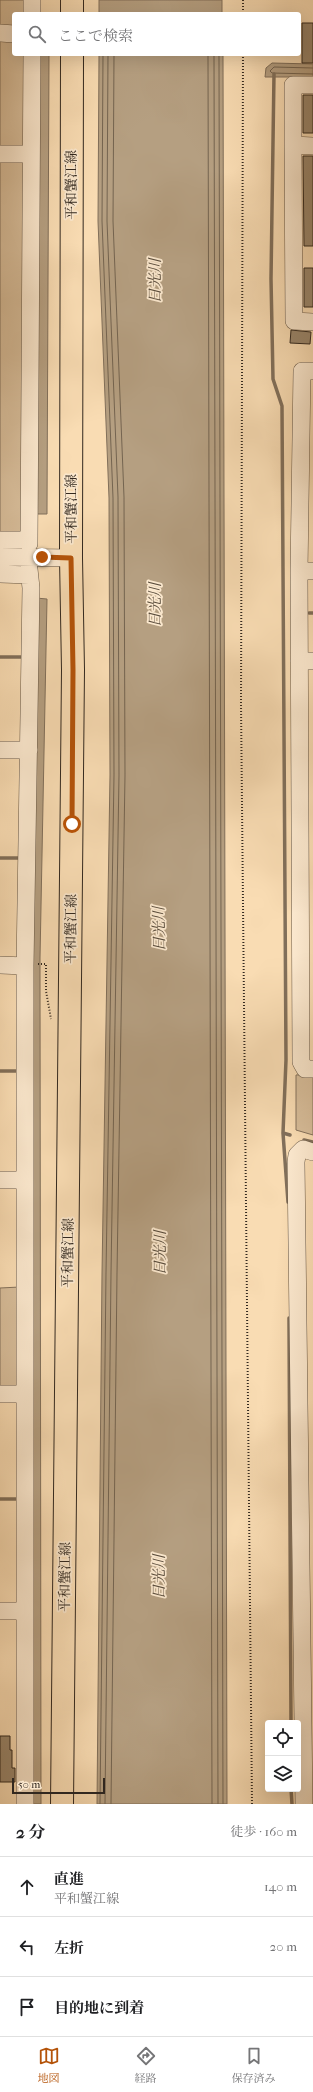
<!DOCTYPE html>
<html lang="ja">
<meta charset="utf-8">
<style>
body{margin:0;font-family:"IM FELL French Canon","Noto Serif JP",serif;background:#f2f2f2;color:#202124}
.controls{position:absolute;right:12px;bottom:12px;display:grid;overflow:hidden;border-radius:4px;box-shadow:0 4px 16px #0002}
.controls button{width:36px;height:36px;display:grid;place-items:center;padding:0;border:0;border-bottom:1px solid #e0e0e0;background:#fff;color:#202124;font:20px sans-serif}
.scale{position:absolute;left:12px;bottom:10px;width:93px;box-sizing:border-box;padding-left:4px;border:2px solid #32281f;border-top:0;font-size:11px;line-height:14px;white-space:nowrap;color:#32281f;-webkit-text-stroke:3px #fbe8ce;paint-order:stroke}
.stop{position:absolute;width:12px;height:12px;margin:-9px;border:3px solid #b45309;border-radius:50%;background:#fff}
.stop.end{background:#b45309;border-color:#fff;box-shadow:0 1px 4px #0008}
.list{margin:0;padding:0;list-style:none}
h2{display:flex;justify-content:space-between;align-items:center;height:52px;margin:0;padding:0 16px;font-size:17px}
h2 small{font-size:13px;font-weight:400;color:#757577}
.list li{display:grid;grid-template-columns:26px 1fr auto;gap:12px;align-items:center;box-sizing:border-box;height:60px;padding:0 16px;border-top:1px solid #e0e0e0}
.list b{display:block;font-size:15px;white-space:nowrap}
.list p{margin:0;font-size:13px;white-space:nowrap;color:#757577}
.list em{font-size:13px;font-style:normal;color:#757577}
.icon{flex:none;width:22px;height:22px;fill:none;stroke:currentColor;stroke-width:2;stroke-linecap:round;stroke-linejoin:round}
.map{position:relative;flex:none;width:313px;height:1804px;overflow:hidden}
.search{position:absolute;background:#fff;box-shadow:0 4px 16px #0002;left:12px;right:12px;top:12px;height:44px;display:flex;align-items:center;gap:10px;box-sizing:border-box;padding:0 14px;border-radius:4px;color:#757577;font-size:15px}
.sheet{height:232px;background:#fff}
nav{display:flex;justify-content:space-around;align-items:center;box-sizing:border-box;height:56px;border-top:1px solid #e0e0e0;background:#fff;font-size:11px;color:#757577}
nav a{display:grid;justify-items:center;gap:2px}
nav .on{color:#b45309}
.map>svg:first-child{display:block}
.green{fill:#d7bd9a;stroke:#84725c}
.water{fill:#b59f81;stroke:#816f5a}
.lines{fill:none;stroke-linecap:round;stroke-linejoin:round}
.shore{stroke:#746450;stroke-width:1}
.stream{stroke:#816f5a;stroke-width:3.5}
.building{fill:#99866c;stroke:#32281f}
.minor-casing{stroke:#645544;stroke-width:18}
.major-casing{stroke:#32281f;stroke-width:24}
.path{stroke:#32281f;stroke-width:2;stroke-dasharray:1 2;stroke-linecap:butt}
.minor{stroke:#fbe8ce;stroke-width:17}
.major{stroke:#f9dcb3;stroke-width:22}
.route{stroke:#b45309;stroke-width:5}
.labels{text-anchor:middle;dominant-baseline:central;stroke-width:3.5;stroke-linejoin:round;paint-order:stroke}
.street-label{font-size:14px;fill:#32281f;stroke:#fbe8ce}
.water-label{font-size:15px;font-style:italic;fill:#594c3c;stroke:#fbe8ce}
</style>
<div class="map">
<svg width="313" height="1804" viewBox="0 0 313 1804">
<rect width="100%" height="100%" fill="#f9dcb3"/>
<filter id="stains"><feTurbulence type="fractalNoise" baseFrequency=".005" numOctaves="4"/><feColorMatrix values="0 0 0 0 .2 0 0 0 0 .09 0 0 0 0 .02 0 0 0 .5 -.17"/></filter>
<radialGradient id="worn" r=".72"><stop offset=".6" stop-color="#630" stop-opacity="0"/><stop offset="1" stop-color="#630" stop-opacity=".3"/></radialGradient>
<path class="green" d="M 0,0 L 25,0 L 25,14 L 14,14 L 14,54 L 25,54 L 22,532 L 0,536 Z
M 313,1074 L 313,1135 L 296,1130 L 296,1075 Z
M 20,1287 L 19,1386 L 0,1390 L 0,1288 Z"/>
<path class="water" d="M 99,0 L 222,0 L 222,14 L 99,14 Z
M 38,54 L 49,54 L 47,514 L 36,514 Z
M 99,54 L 223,54 L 227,1804 L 97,1804 L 102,1273 L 110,775 L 109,498 L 98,221 Z
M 272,63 L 313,64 L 313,77 L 265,77 L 266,68 Z
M 36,598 L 47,599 L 40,958 L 41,1804 L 30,1804 L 30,981 Z"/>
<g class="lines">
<path class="shore" d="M 208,54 L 212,1804
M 214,54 L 218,1804
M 219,54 L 223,1804
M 313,68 L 274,67 L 270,71 L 272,73 L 313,74
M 100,1804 L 106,1273 L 114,775 L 113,498 L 102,221 L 103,54
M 105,1804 L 111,1273 L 119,775 L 118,497 L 107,221 L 108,54
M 111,1804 L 117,1273 L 125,775 L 124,497 L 113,221 L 114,54"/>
<path class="stream" d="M 274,74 L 271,279 L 273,379 L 282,406 L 286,1060 L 283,1133 L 288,1202
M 309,613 L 313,613
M 0,657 L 24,657
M 0,858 L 19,858
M 0,1071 L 17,1071
M 283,1133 L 290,1135
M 304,1140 L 313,1142
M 289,1318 L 291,1723
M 0,1499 L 20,1499
M 291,1789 L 292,1804"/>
</g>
<path class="building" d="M 302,23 L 313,23 L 313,63 L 302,63 Z
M 303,95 L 313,95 L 313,133 L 303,133 Z
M 303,156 L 313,156 L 313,246 L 304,246 Z
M 304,268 L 313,268 L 313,307 L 304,307 Z
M 291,330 L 311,332 L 310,344 L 290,343 Z
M 0,1736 L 10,1736 L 10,1750 L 12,1750 L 12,1768 L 15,1768 L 15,1782 L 0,1782 Z"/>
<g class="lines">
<g class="minor-casing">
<path id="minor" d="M 32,14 L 32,0
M 0,33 L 14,34
M 293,145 L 293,85 L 313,85
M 313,146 L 293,145 L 294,321 L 313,322
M 0,154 L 31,154
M 313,371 L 302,371 L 299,571 L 301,1062 L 305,1069 L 313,1069
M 0,540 L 29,540
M 29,544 L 32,54
M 0,557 L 71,558
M 299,571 L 313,571
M 0,574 L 29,575
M 299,661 L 313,661
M 0,750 L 29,750
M 0,965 L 25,966
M 0,1180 L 25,1180
M 0,1394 L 25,1394
M 0,1611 L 24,1611
M 25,1804 L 25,966 L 31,588 L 29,569
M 304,1804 L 296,1162 L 297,1155 L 303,1149 L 313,1152"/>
</g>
<g class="major-casing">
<path id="major" d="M 72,14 L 72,0
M 62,1804 L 73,670 L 71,558 L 72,54"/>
</g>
<path class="path" d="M 243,0 L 243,14
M 243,54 L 241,704 L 252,1804
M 38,964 L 46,964 L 46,991 L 51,1019"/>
<use href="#minor" class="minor"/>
<use href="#major" class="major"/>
</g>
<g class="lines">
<path class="route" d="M 42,557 L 71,558 L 73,670 L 72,824"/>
</g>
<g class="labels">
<g class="street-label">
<text transform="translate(71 185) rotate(-90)">平和蟹江線</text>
<text transform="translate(71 509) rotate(-90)">平和蟹江線</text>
<text transform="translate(71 929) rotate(-89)">平和蟹江線</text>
<text transform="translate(68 1253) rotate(-89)">平和蟹江線</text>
<text transform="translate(65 1577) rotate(-89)">平和蟹江線</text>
</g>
<g class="water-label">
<text transform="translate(155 281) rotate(-90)">日光川</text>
<text transform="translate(155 605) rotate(-90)">日光川</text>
<text transform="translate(159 929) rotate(-91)">日光川</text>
<text transform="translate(160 1253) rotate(-90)">日光川</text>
<text transform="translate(159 1577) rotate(-90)">日光川</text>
</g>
</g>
<rect width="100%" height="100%" filter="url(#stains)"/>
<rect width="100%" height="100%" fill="url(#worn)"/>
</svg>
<div class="controls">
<button><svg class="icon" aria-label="locate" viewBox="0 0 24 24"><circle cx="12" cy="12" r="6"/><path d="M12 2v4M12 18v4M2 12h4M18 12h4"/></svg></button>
<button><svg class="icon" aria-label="layers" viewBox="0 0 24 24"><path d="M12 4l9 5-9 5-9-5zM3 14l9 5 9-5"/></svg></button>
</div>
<div class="scale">50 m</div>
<div class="stop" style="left:72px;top:824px"></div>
<div class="stop end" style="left:42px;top:557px"></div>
<div class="search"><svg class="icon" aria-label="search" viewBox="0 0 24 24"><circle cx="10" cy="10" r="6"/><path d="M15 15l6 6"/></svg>ここで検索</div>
</div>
<section class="sheet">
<h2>2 分<small>徒歩 · 160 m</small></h2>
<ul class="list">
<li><svg class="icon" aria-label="ahead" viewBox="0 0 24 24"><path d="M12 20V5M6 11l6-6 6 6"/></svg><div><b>直進</b><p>平和蟹江線</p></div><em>140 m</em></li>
<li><svg class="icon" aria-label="left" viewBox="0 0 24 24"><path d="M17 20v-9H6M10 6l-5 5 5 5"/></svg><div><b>左折</b></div><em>20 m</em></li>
<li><svg class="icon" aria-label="arrive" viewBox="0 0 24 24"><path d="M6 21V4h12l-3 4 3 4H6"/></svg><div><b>目的地に到着</b></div></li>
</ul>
</section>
<nav>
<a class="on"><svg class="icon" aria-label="map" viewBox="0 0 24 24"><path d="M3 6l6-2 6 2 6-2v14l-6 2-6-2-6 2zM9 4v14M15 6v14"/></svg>地図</a>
<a><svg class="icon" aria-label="directions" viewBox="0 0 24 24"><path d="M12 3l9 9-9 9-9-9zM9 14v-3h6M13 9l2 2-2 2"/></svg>経路</a>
<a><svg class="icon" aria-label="saved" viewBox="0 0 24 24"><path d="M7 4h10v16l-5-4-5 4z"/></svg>保存済み</a>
</nav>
